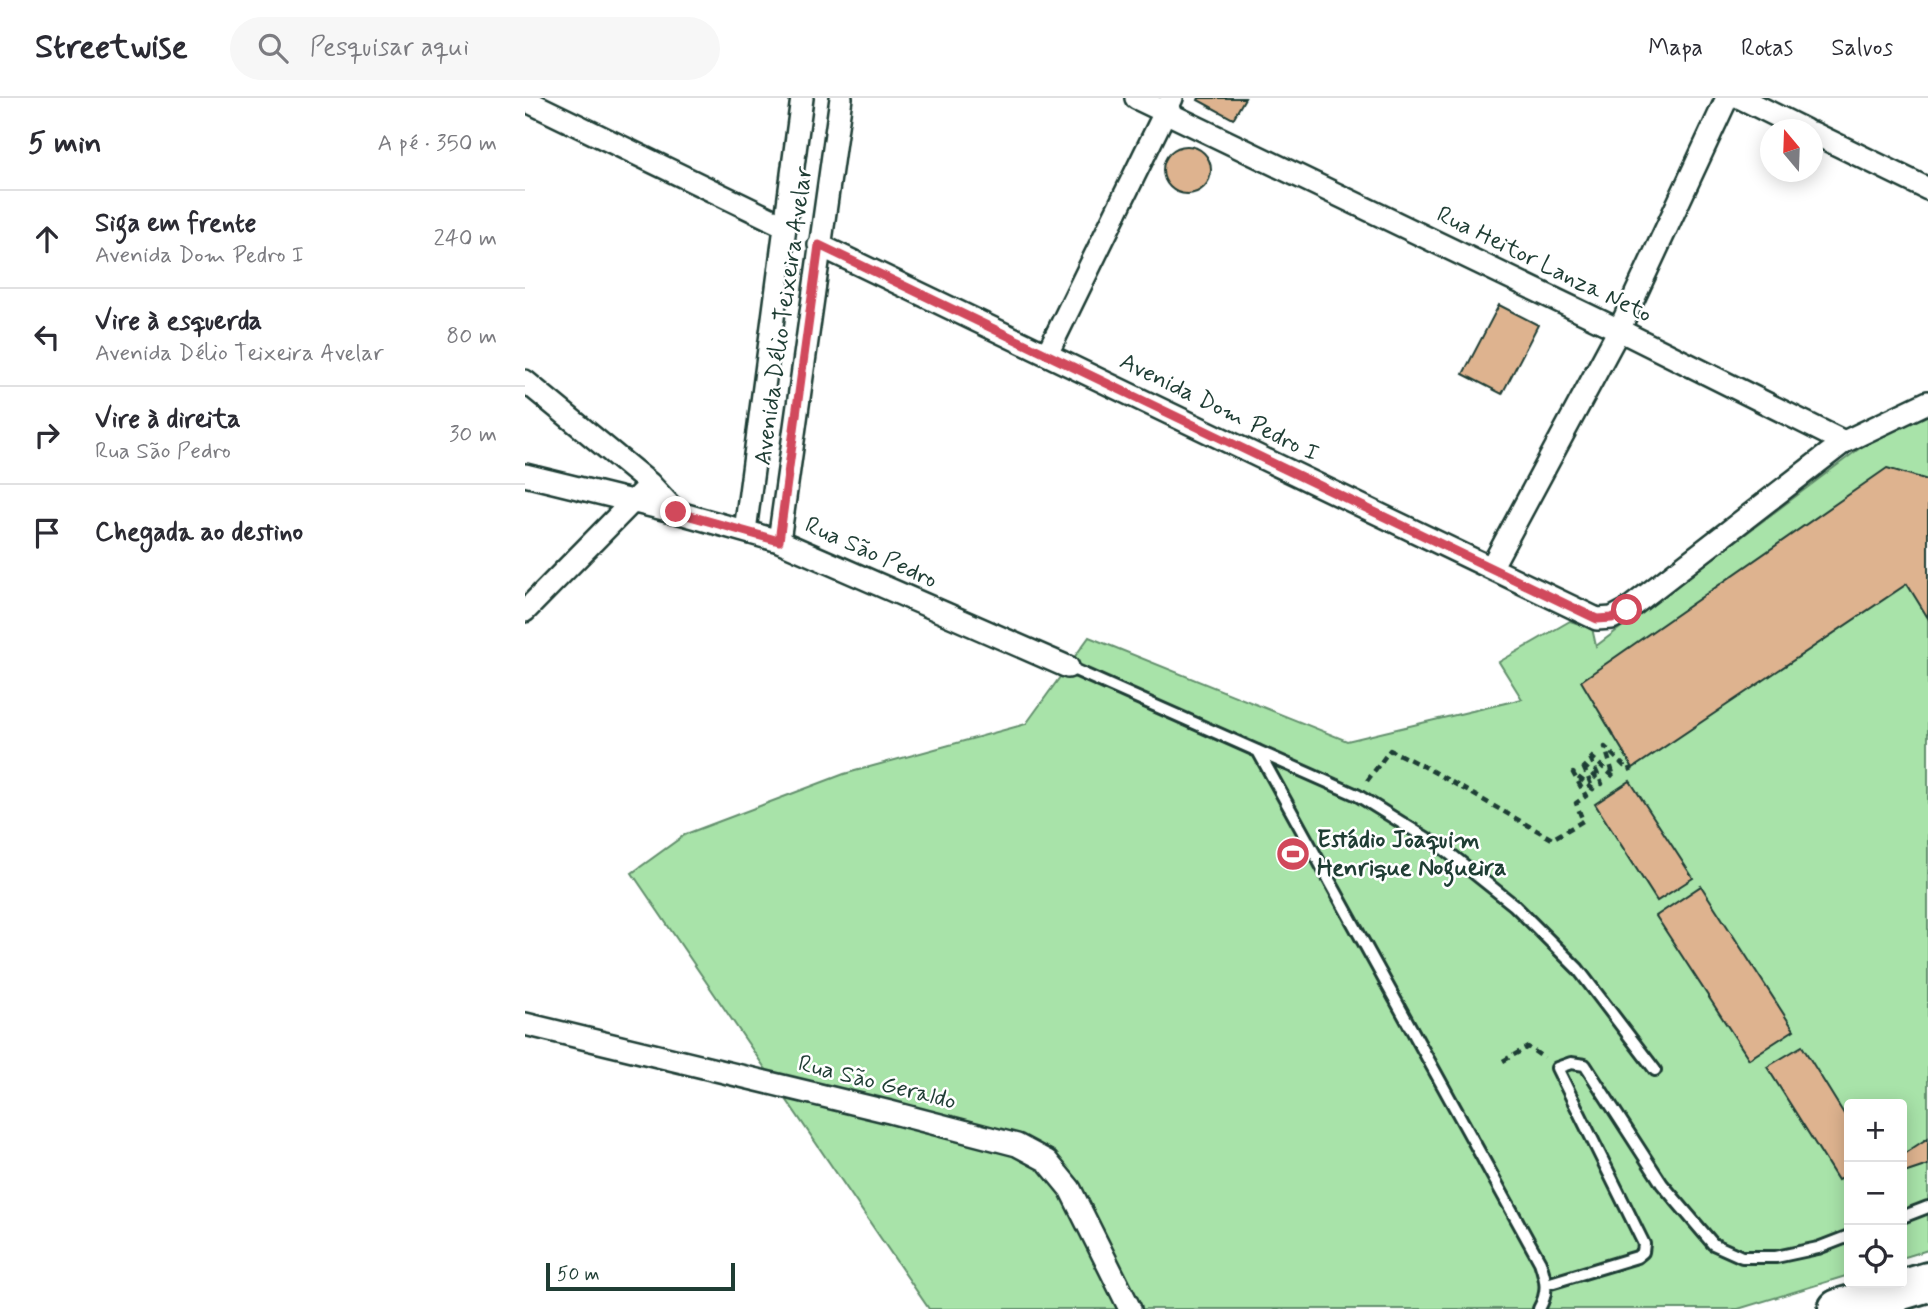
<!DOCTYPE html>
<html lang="pt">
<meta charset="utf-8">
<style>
body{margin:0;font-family:Mynerve,sans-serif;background:#f7f7f7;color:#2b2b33}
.controls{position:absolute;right:21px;bottom:21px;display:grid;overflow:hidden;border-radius:7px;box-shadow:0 4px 18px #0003}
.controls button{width:63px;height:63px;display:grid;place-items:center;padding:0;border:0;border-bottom:2px solid #e1e1e2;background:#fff;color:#2b2b33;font:35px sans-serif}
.compass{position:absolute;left:1235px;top:21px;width:63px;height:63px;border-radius:50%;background:#fff;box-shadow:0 4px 18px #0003;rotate:341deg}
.scale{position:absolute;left:21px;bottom:18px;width:189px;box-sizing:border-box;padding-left:7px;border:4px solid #1f3d34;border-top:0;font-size:19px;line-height:24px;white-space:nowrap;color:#1f3d34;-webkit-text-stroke:5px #fff;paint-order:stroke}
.stop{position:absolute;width:21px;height:21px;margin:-16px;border:5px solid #d1495b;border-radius:50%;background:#fff}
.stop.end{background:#d1495b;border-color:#fff;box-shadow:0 2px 7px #0008}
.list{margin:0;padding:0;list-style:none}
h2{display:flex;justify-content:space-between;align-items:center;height:91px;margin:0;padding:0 28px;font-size:30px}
h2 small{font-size:23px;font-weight:400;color:#7c7c81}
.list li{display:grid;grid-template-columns:46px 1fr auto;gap:21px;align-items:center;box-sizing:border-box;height:98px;padding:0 28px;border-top:2px solid #e1e1e2}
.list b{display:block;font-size:26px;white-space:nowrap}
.list p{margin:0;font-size:23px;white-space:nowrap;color:#7c7c81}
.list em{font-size:23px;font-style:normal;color:#7c7c81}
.icon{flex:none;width:38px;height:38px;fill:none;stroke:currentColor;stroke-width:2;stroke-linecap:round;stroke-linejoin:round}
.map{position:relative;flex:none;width:1403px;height:1211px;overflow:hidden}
header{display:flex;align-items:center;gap:42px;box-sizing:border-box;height:98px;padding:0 35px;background:#fff;border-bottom:2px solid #e1e1e2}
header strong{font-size:33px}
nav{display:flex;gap:38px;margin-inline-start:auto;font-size:24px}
.search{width:490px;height:63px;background:#f7f7f7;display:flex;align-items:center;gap:18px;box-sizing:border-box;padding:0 24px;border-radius:38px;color:#7c7c81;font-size:26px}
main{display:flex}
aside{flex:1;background:#fff}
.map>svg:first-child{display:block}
.green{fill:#a8e3a9;stroke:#64906e;stroke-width:2}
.building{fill:#deb38f;stroke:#1f3d34;stroke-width:2}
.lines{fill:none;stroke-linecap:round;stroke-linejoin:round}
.lane-casing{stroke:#1f3d34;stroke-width:16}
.street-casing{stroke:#1f3d34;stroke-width:26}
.highway-casing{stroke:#1f3d34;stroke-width:44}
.path{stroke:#1f3d34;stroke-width:4.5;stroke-dasharray:7 5;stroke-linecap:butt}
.lane{stroke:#fff;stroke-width:10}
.street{stroke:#fff;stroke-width:21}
.highway{stroke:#fff;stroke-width:38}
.route{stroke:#d1495b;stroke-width:9}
.labels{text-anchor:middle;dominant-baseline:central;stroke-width:5;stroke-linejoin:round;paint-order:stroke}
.street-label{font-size:24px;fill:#1f3d34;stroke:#fff}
.poi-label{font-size:24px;font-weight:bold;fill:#1f3d34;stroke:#fff;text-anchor:start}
</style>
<header>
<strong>Streetwise</strong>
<div class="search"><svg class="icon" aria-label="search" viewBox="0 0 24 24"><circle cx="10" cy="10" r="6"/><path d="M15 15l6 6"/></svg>Pesquisar aqui</div>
<nav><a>Mapa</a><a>Rotas</a><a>Salvos</a></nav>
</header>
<main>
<aside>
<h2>5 min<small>A pé · 350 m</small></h2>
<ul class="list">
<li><svg class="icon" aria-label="ahead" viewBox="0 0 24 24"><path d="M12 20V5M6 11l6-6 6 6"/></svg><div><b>Siga em frente</b><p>Avenida Dom Pedro I</p></div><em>240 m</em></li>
<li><svg class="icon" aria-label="left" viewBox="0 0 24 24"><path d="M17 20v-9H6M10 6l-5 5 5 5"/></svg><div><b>Vire à esquerda</b><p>Avenida Délio Teixeira Avelar</p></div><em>80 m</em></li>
<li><svg class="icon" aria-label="right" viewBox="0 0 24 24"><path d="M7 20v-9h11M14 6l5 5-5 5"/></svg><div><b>Vire à direita</b><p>Rua São Pedro</p></div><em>30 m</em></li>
<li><svg class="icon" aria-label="arrive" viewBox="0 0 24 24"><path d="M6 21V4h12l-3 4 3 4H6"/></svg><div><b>Chegada ao destino</b></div></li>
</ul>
</aside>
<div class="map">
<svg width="1403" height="1211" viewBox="0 0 1403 1211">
<rect width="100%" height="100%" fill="#fff"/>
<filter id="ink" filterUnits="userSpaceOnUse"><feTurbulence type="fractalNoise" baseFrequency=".0143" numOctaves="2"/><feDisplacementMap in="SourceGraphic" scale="14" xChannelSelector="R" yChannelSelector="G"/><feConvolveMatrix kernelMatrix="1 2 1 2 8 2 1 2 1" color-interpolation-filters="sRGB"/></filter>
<g filter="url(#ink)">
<path class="green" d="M 1403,315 L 1403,1152 L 1377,1160 L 1377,1006 L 1324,1006 L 1324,1177 L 1213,1211 L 404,1211 L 107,775 L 161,736 L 319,676 L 501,626 L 564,539 L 822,643 L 997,601 L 974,564 L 1045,523 L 1067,530 L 1071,548 L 1351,338 Z"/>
<path class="building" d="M 674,0 L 720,0 L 708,21 L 673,2 Z
M638 72a24 24 0 1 1 48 0a24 24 0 1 1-48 0Z
M 974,207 L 1013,227 L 977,296 L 938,276 Z
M 1362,370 L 1403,382 L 1403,520 L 1382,486 L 1108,670 L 1056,583 Z
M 1105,683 L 1168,780 L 1132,803 L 1070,706 Z
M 1176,788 L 1269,932 L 1224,961 L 1131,818 Z
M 1277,948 L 1324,1024 L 1324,1075 L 1313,1082 L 1242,969 Z
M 1403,1040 L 1403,1067 L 1382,1074 L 1377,1069 L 1377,1057 Z"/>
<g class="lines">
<g class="lane-casing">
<path id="lane" d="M 543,569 L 832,697 L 919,751 L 989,807 L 1053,871 L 1130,972
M 733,653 L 1015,1164 C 1021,1182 1024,1193 1014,1211
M 1377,1119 L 1403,1109
M 1022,1186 L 1112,1159 L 1118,1154 L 1119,1146 L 1032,970 L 1046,965 L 1060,967 L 1137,1086 L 1188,1146 L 1217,1159 L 1251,1159 L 1293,1150 L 1324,1138"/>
</g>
<g class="street-casing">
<path id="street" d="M 611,0 L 1094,232 L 1319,344 L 1403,304
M 1216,0 L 1280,32
M 0,2 L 260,128
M 1288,35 L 1403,91
M 294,147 L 1072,521 L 1087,520 L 1102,512 L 1319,344
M 522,256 L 647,0
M 0,283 L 124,385 L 151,414
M 0,377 L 151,414 L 254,443 L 543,569
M 220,433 L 277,0
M 254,443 L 316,0
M 966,470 L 1094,232 L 1202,0
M 0,513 L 116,395
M 0,926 L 365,1014 L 492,1047 L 522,1063 L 545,1091 L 605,1211"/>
</g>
<g class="highway-casing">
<path id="highway" d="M 1313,1211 L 1403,1184"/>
</g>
<path class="path" d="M 842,683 L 865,652 L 900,669 L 1027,741 L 1058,723 L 1051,705 L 1061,698 L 1048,675 L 1068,691 L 1057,666 L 1077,686 L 1064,657 L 1089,679 L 1080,649 L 1103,672 L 1108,670
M 978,963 L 1003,949 L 1019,960"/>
<use href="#lane" class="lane"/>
<use href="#street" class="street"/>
<use href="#highway" class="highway"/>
</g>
</g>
<g class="lines" filter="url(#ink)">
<path class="route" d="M 151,414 L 254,443 L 294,147 L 1072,521 L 1087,520 L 1102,512"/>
</g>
<defs>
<g id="stadium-disc" transform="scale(1.75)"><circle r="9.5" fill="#d1495b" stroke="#fff"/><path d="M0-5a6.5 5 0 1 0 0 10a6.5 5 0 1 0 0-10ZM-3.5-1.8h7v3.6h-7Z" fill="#fff"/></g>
</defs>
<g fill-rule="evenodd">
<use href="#stadium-disc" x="768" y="756"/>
</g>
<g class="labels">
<g class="street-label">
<text transform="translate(1019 167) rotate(26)">Rua Heitor Lanza Neto</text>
<text transform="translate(259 218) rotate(-82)">Avenida Délio Teixeira Avelar</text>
<text transform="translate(694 310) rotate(26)">Avenida Dom Pedro I</text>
<text transform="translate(346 455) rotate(24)">Rua São Pedro</text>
<text transform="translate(352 985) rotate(14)">Rua São Geraldo</text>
</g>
<g class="poi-label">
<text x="792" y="742">Estádio Joaquim<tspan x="792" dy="28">Henrique Nogueira</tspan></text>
</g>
</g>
</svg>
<div class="controls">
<button>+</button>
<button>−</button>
<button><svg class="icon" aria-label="locate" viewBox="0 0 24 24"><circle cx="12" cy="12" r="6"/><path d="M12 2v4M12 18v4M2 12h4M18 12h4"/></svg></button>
</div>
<svg class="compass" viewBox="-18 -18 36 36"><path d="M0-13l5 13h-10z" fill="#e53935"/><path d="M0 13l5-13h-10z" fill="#7c7c81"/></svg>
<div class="scale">50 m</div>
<div class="stop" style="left:1102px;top:512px"></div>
<div class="stop end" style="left:151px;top:414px"></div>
</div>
</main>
